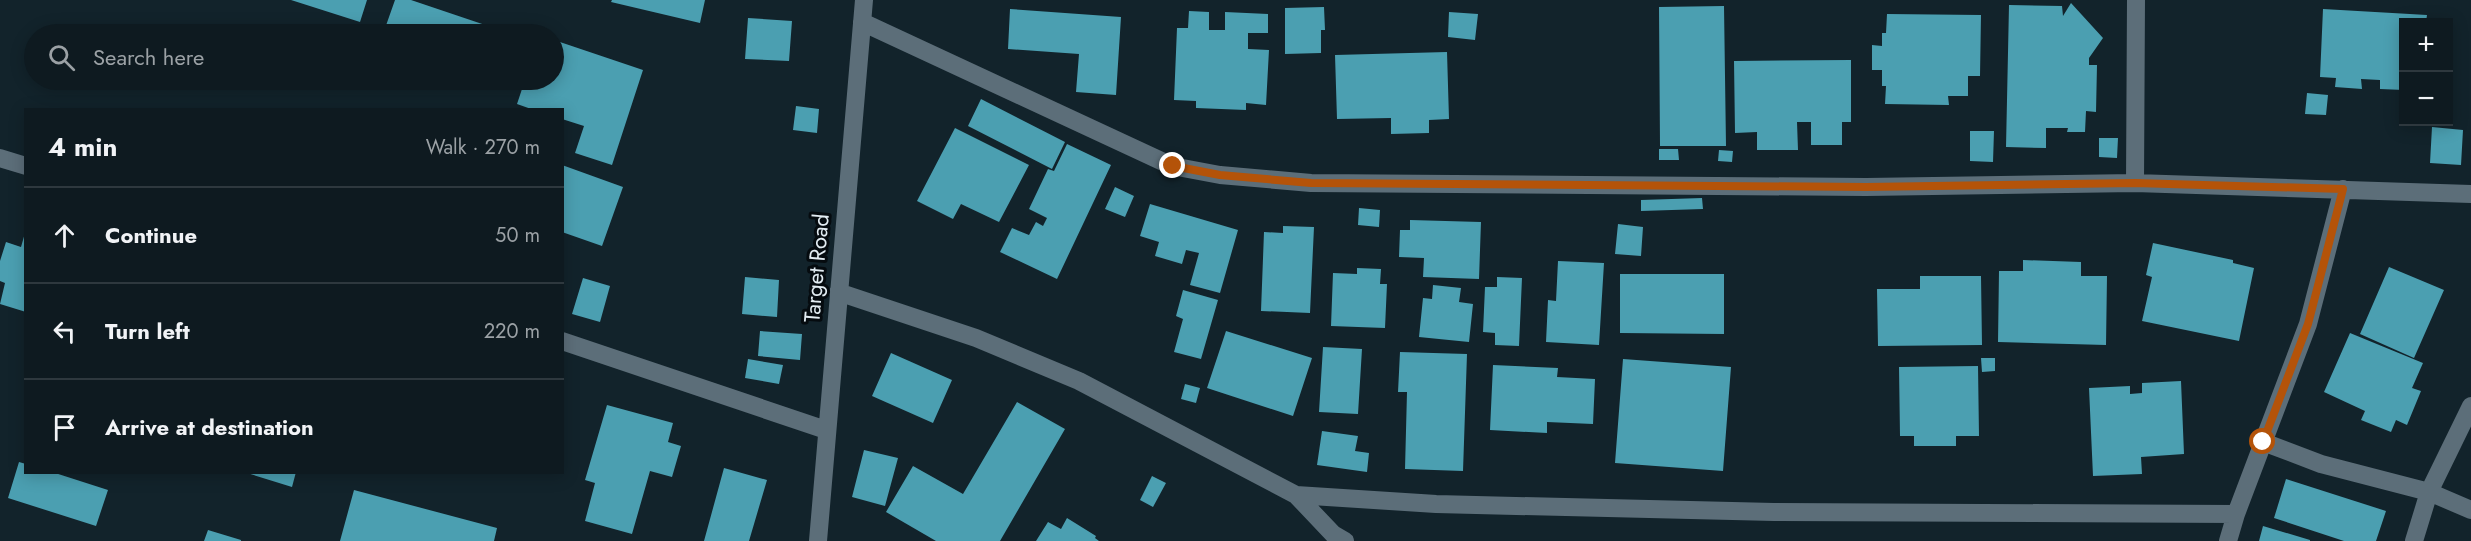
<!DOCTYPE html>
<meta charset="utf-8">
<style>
body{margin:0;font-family:Jost,sans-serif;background:#1c272d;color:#f1f3f6}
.controls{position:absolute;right:18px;top:18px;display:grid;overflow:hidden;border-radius:0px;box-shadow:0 3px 15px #0003}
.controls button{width:54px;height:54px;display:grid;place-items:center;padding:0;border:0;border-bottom:2px solid #2e383e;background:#0e1a20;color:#f1f3f6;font:30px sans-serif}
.stop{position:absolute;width:18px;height:18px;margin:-14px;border:4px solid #b45309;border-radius:50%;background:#fff}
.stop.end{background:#b45309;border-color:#fff;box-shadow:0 2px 6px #0008}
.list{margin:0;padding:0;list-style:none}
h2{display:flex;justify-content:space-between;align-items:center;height:78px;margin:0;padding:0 24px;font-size:26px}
h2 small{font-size:20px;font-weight:400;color:#9ba1a5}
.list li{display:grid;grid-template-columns:39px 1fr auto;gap:18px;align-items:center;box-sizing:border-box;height:96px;padding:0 24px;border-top:2px solid #2e383e}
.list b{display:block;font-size:22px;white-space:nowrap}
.list em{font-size:20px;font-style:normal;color:#9ba1a5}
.icon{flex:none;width:33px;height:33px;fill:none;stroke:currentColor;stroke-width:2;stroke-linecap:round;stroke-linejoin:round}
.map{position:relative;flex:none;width:2471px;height:541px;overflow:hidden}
.search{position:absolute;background:#0e1a20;box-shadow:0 3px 15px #0003;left:24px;top:24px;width:540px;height:66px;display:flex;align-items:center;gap:15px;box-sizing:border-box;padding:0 21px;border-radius:33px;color:#9ba1a5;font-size:22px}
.panel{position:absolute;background:#0e1a20;box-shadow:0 3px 15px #0003;left:24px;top:108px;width:540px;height:366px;border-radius:0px}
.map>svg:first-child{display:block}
.building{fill:#4b9fb1}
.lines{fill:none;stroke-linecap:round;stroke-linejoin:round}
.minor{stroke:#5c6e79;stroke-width:18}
.route{stroke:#b45309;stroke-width:8}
.labels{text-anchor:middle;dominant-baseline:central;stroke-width:6;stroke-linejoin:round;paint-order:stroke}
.street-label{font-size:22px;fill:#e2ecf2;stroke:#050b0f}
</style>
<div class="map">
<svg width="2471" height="541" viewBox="0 0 2471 541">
<rect width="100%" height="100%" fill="#12232b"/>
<path class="building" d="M 291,0 L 367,0 L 360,22 Z
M 395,0 L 411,0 L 500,30 L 498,34 L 383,34 Z
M 612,0 L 705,0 L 700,23 L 611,2 Z
M 2071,3 L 2103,38 L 2089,58 L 2089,65 L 2097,65 L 2096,112 L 2086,111 L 2085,132 L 2067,132 L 2068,128 L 2046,128 L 2046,148 L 2006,147 L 2009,5 L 2062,6 L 2063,16 Z
M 1724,6 L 1726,146 L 1660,146 L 1659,7 Z
M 1324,7 L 1325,30 L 1321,30 L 1321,53 L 1285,54 L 1285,8 Z
M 1010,9 L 1121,17 L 1116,95 L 1076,92 L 1079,54 L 1008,49 Z
M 2323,9 L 2427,15 L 2426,22 L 2404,22 L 2404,90 L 2380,89 L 2380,80 L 2361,79 L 2362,89 L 2335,87 L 2336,78 L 2320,77 Z
M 1189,11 L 1209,12 L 1209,30 L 1225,30 L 1225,12 L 1268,14 L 1268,33 L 1248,33 L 1248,49 L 1269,50 L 1266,105 L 1246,103 L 1246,110 L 1196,108 L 1196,101 L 1174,100 L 1177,28 L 1188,28 Z
M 1449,12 L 1478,14 L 1475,40 L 1448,37 Z
M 1887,14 L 1981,15 L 1980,76 L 1968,76 L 1968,96 L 1948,96 L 1949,105 L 1885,104 L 1886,86 L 1882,86 L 1882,70 L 1872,70 L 1872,45 L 1882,46 L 1882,33 L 1886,33 Z
M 748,18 L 792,21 L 789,61 L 745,59 Z
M 554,40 L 643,70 L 612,165 L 575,153 L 584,126 L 562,119 L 562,110 L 534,110 L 517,104 L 525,80 L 554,80 Z
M 1447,52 L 1449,119 L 1429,120 L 1429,133 L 1391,134 L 1391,118 L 1337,119 L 1335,55 Z
M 1851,60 L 1851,122 L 1842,122 L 1842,145 L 1811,145 L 1811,122 L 1797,122 L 1798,150 L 1757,150 L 1757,132 L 1735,133 L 1734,61 Z
M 2307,93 L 2328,95 L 2326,115 L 2305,114 Z
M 981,99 L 1065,142 L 1052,169 L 968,126 Z
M 796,106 L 819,109 L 817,133 L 793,130 Z
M 2432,127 L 2463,130 L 2461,165 L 2430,163 Z
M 955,128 L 1029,165 L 999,222 L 961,204 L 953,219 L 917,201 Z
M 1970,131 L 1994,131 L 1993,162 L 1970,161 Z
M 2099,138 L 2118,138 L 2117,158 L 2099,157 Z
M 1067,144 L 1111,165 L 1057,279 L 1000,252 L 1012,228 L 1029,235 L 1036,222 L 1043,226 L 1047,218 L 1029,209 L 1048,169 L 1054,171 Z
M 1659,149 L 1678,149 L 1679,160 L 1659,160 Z
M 1719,150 L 1733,151 L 1732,162 L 1718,161 Z
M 562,165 L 623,187 L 602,246 L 562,232 Z
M 1115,187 L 1134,196 L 1125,217 L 1105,209 Z
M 1702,198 L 1703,209 L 1641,211 L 1641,200 Z
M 1150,204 L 1238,230 L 1220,293 L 1190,285 L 1199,253 L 1186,250 L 1182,264 L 1155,256 L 1159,242 L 1140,236 Z
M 1359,208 L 1380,210 L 1379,227 L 1358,225 Z
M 1410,220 L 1481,222 L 1479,279 L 1423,277 L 1424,258 L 1399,257 L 1400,230 L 1410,230 Z
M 1618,224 L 1643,227 L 1641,256 L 1615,254 Z
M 1283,226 L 1314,227 L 1310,313 L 1261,311 L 1264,232 L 1283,233 Z
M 25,233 L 26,233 L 26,312 L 0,304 L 5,283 L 0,281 L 0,261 L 6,242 L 21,247 Z
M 2153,243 L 2233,260 L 2233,263 L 2254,268 L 2239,341 L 2142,321 L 2152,277 L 2146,275 Z
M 2023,260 L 2081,262 L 2081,276 L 2107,276 L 2106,345 L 1998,342 L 1999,271 L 2023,271 Z
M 1558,261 L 1604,263 L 1599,345 L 1546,342 L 1548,300 L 1556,301 Z
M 2389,267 L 2444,290 L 2414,358 L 2360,334 Z
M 1357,268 L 1381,269 L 1380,284 L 1387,284 L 1385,328 L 1331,326 L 1333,273 L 1357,274 Z
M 1620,274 L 1724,274 L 1724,334 L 1620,333 Z
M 1920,276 L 1981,276 L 1982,345 L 1878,346 L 1877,289 L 1920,289 Z
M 745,277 L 779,280 L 777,317 L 742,314 Z
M 1497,277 L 1522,278 L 1519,346 L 1495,345 L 1495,333 L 1483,332 L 1485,287 L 1497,287 Z
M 583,278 L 610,286 L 600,322 L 572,314 Z
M 1433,285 L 1461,288 L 1459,302 L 1473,304 L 1469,342 L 1419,337 L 1423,298 L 1432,299 Z
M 1183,290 L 1218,300 L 1201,359 L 1174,352 L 1183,319 L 1176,316 Z
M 760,331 L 802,334 L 800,360 L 758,356 Z
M 1226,331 L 1312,358 L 1293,416 L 1207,388 Z
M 2350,333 L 2423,363 L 2412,388 L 2421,391 L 2407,425 L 2396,420 L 2391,432 L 2361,420 L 2365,411 L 2324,392 Z
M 1323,347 L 1362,349 L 1358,414 L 1319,412 Z
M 1400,352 L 1467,354 L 1463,471 L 1405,469 L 1407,392 L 1398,392 Z
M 891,353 L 952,380 L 933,423 L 872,396 Z
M 1981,358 L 1995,358 L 1995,371 L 1982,372 Z
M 748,359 L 783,365 L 779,384 L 745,378 Z
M 1623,359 L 1731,367 L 1723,471 L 1615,463 Z
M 1493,365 L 1558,368 L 1557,377 L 1595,379 L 1593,424 L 1547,422 L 1547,433 L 1490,430 Z
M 1978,366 L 1979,436 L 1956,436 L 1956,446 L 1914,446 L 1914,436 L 1900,436 L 1899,367 Z
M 2181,381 L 2184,454 L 2141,457 L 2142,474 L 2093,476 L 2089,388 L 2130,386 L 2130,394 L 2142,393 L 2142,383 Z
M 1185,384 L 1200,388 L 1196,403 L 1181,399 Z
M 1017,402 L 1065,429 L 1000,541 L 936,541 L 886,512 L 913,466 L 963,494 Z
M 607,405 L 673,423 L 668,442 L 681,446 L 672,477 L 650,471 L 632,534 L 585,521 L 595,483 L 585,480 Z
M 1322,431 L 1358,436 L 1355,451 L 1369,453 L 1367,472 L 1317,465 Z
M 864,450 L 898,458 L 885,506 L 852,497 Z
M 19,462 L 26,464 L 26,472 L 52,472 L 108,490 L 96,526 L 8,498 Z
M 724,468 L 767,480 L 749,541 L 704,541 Z
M 244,472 L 296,472 L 292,487 Z
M 1152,476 L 1166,483 L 1153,507 L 1140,500 Z
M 2286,479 L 2386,511 L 2376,541 L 2344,541 L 2274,518 Z
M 354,490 L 497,528 L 494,541 L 340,541 Z
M 1067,518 L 1096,536 L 1095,538 L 1099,541 L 1036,541 L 1048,522 L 1061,529 Z
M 2263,526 L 2310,540 L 2310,541 L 2259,541 Z
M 208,530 L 241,540 L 241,541 L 204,541 Z"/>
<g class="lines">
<path class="minor" d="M 862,22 L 1172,166 L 1220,175 L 1311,183 L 1866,187 L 2135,183 L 2471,194
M 0,158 L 26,166
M 2135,183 L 2136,0
M 838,292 L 976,338 L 1079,381 L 1296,495 L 1436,504 L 1774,512 L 2236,514
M 562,341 L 826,430
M 2263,442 L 2321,464 L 2429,492 L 2471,510
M 1296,495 L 1333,534 L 1345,541
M 818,541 L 864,0
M 2228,541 L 2236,514 L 2308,324 L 2343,189
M 2414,541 L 2429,492 L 2471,406"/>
</g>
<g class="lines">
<path class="route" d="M 1173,166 L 1220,175 L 1311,183 L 1866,187 L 2135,183 L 2343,189 L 2308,324 L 2263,442"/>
</g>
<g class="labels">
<g class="street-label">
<text transform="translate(816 268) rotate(-85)">Target Road</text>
</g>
</g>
</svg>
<div class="controls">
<button>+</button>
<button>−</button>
</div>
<div class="stop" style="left:2263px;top:442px"></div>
<div class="stop end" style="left:1173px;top:166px"></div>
<div class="search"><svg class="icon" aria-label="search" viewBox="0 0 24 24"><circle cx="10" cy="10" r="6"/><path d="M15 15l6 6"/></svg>Search here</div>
<section class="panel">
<h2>4 min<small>Walk · 270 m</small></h2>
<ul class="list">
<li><svg class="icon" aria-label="ahead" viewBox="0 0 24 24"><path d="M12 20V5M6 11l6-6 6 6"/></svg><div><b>Continue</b></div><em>50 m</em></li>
<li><svg class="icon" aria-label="left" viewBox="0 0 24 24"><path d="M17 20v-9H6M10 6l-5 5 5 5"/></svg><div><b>Turn left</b></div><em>220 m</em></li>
<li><svg class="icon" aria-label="arrive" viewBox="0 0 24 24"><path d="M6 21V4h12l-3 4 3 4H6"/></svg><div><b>Arrive at destination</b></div></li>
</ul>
</section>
</div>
